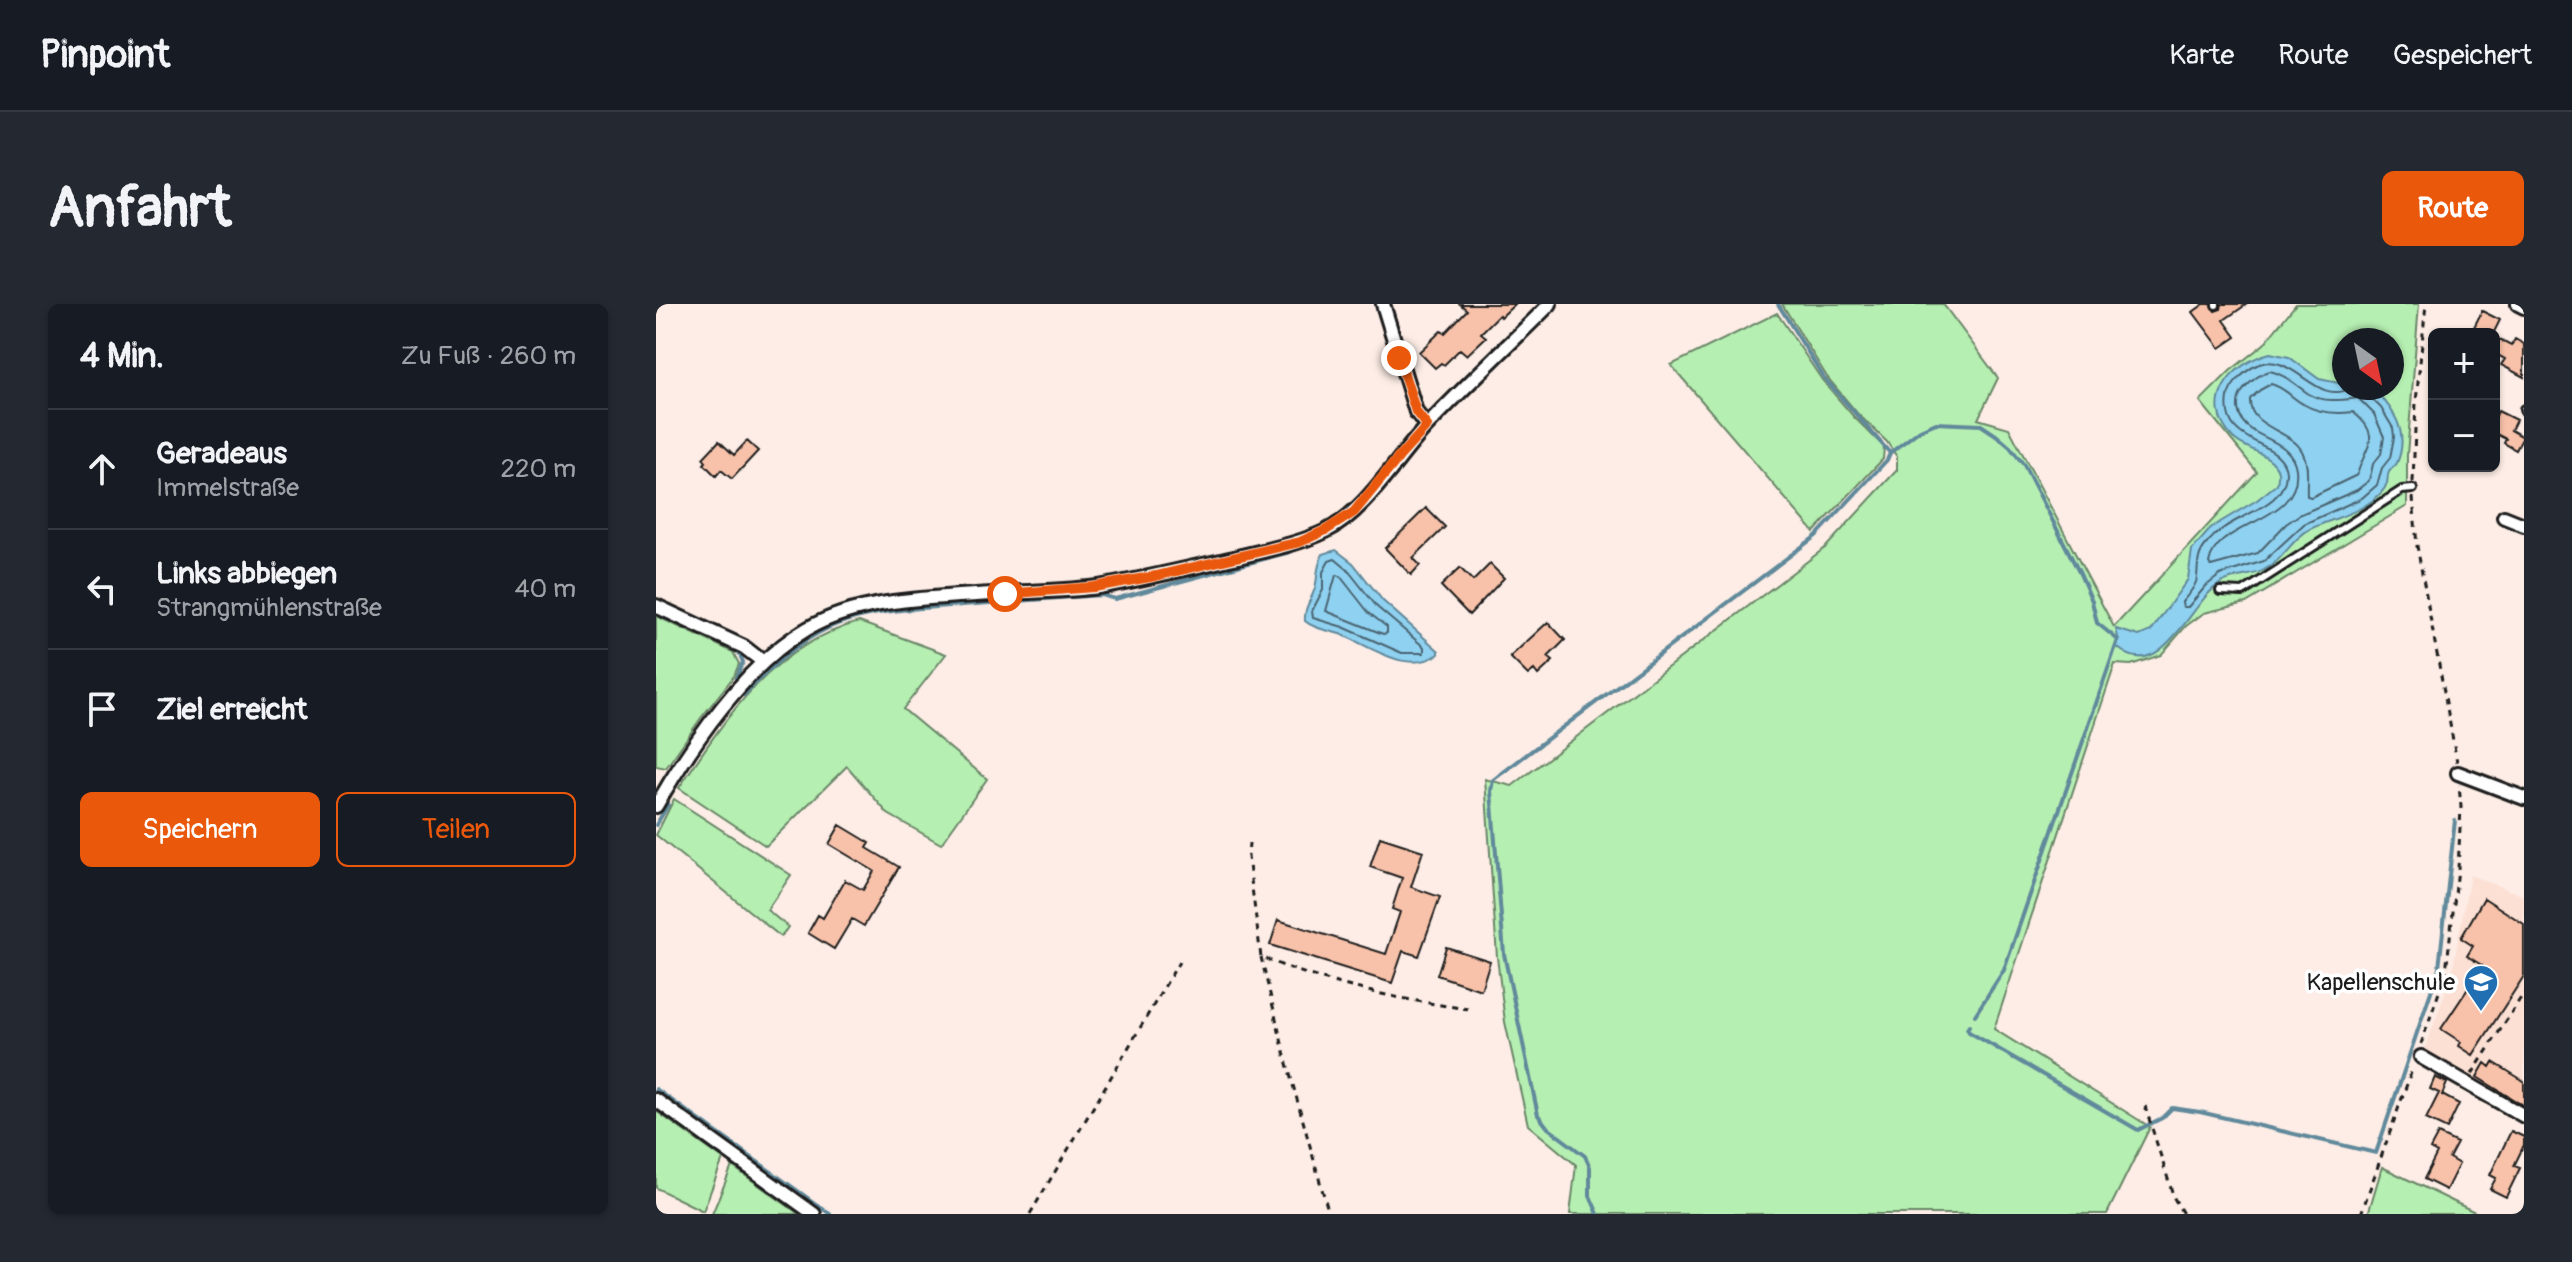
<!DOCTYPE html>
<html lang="de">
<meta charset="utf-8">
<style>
body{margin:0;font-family:Pangolin,sans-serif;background:#242831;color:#f1f3f6}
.controls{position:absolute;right:24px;top:24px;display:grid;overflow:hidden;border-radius:12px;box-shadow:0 2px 6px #0004}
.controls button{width:72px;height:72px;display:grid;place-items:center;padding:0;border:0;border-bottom:2px solid #363941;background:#171b24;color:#f1f3f6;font:40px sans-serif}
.compass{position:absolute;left:1676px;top:24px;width:72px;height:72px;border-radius:50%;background:#171b24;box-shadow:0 2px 6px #0004;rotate:147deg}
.stop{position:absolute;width:24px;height:24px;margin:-18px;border:6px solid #ea580c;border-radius:50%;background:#fff}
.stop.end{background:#ea580c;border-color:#fff;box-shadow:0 2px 8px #0008}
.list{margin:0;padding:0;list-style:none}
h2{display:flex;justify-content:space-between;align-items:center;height:104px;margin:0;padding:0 32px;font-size:34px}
h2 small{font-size:26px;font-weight:400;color:#9ea1a6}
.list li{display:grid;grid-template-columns:52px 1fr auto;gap:24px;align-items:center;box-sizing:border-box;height:120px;padding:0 32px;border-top:2px solid #363941}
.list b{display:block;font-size:30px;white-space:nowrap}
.list p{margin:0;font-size:26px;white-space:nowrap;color:#9ea1a6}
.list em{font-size:26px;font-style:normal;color:#9ea1a6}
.actions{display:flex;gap:16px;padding:24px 32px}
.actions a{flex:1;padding:18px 0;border:2px solid #ea580c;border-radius:12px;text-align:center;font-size:28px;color:#ea580c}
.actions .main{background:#ea580c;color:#fff}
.icon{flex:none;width:44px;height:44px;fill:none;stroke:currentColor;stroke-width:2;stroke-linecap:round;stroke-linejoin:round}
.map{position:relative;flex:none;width:1868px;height:910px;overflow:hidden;border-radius:12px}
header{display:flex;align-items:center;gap:48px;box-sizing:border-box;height:112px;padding:0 40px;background:#171b24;border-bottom:2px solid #363941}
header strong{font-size:38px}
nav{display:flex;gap:44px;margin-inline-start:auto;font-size:28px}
.intro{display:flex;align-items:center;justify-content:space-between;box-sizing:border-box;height:192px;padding:0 48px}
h1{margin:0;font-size:56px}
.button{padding:20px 36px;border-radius:12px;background:#ea580c;color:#fff;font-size:28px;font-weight:700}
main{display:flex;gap:48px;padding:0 48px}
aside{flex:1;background:#171b24;border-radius:12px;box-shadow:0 2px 6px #0004}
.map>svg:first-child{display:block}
.built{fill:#fce0d4}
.green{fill:#b6efb2;stroke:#698667;stroke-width:2;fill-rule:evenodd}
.water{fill:#8fd1f0;stroke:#61899b;stroke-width:2}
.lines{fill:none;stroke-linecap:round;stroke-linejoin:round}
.shore{stroke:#4a6471;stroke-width:2}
.stream{stroke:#61899b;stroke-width:4}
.building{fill:#f8c2aa;stroke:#1c1c1c;stroke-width:2}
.service-casing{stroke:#1c1c1c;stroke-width:12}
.minor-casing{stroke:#1c1c1c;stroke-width:18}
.path{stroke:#1c1c1c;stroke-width:3;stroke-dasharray:6 6;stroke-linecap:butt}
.service{stroke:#fff;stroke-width:6}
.minor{stroke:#fff;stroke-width:12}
.route{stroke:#ea580c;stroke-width:10}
.labels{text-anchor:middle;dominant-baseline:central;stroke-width:7;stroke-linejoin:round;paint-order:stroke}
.poi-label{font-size:24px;fill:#1c1c1c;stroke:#fff;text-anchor:end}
</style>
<header>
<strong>Pinpoint</strong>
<nav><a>Karte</a><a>Route</a><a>Gespeichert</a></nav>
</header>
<div class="intro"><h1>Anfahrt</h1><a class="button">Route</a></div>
<main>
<aside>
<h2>4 Min.<small>Zu Fuß · 260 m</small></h2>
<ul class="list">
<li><svg class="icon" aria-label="ahead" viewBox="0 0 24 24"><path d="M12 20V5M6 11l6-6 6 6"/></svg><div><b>Geradeaus</b><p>Immelstraße</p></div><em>220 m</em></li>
<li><svg class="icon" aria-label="left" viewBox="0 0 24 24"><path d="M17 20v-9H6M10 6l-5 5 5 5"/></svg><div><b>Links abbiegen</b><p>Strangmühlenstraße</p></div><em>40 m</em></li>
<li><svg class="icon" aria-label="arrive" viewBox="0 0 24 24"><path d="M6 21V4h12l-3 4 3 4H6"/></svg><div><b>Ziel erreicht</b></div></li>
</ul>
<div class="actions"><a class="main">Speichern</a><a>Teilen</a></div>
</aside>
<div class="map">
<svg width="1868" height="910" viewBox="0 0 1868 910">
<rect width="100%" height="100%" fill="#fdede6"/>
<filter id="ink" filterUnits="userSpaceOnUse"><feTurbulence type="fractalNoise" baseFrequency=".0125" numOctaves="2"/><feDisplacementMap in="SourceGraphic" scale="16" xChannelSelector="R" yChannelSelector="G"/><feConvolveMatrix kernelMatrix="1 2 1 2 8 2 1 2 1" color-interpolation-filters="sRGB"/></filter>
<g filter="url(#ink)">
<path class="built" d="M 1814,571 L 1868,592 L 1868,808 L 1768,748 L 1796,669 Z"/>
<path class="green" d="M 1126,0 L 1287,0 L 1342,74 L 1322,115 L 1353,124 L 1458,323 L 1601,168 L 1544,97 L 1574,67 L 1608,40 L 1640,0 L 1763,0 L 1751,151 L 1751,202 L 1590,299 L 1548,309 L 1530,322 L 1505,351 L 1475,361 L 1459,360 L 1338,725 L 1494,823 L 1451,910 L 914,910 L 920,861 L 872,821 L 849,718 L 841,653 L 829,475 L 856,482 L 1170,243 L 1241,166 L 1241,153 L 1231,138 L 1201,109 L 1171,73 ZM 1688,36 L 1736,36 L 1736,84 L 1688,84 Z
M 1121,9 L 1166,76 L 1198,113 L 1228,143 L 1227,155 L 1158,228 L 1015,61 Z
M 0,312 L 77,348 L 83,360 L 78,372 L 45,414 L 10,464 L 0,462 Z
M 203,318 L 290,350 L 247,405 L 331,475 L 285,540 L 232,510 L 191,462 L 110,542 L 23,484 C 70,413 117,341 203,318 Z
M 18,495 L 135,571 L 111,606 L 132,623 L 125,633 L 0,531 Z
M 0,807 L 67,855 L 47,907 L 0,884 Z
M 76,862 L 143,910 L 56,910 Z
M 1726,863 L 1823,910 L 1712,910 Z"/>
<path class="water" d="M 1614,49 L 1633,53 L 1663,75 L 1688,80 L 1688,84 L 1716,84 C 1738,104 1754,129 1741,159 C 1739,163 1735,164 1733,168 C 1731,171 1732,176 1731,179 C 1728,189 1718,196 1710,201 C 1693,212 1672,216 1654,225 C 1635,235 1627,257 1608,266 C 1596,273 1579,271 1567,278 C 1550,287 1538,309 1526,323 C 1508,345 1488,367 1461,343 L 1462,333 L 1460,325 L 1483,332 L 1495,327 L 1532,275 L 1536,246 L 1556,223 L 1601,196 L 1621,180 C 1622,173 1624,167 1619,161 C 1610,148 1588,145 1577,134 C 1542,98 1576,59 1614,49 Z
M 680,246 L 697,259 L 727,297 L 783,347 L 783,350 C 750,372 715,342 684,330 C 672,326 658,325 649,317 C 648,303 655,297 659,284 C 663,269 659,267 667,250 Z"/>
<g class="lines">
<path class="shore" d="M 1614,67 C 1631,71 1639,81 1653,90 C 1669,99 1686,96 1702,94 L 1718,110 L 1728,133 L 1725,150 L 1717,160 L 1714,174 L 1710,179 L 1701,186 L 1643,211 L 1630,220 L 1602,249 L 1555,262 L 1553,259 C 1560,216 1646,220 1640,165 C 1637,141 1612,137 1596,126 C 1581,117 1577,97 1589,84 C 1596,76 1603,70 1614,67 Z
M 1615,80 C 1628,83 1636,94 1647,100 C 1662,109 1681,110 1697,108 C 1728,133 1709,142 1701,171 L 1655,193 L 1651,192 C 1650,176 1654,162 1646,147 C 1634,125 1592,124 1594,95 L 1604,86 Z
M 1693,84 C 1660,104 1635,43 1599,62 C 1589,67 1574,81 1572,93 C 1564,144 1628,134 1630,168 C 1631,201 1586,209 1565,226 C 1557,232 1545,244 1543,254 C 1541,262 1542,271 1540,278 C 1537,286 1531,292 1526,298 L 1527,303 L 1532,303 L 1550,282 L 1564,271 L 1608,257 L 1648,220 L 1706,194 L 1721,181 L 1726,164 L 1734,154 L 1738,133 L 1737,124 L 1725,104 L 1713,92 L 1711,84
M 679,255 L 691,265 L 721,303 L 768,343 L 768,349 L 746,349 L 687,323 L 657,314 L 656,307 L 667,286 L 667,268 L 673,257 Z
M 680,271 L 684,272 L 713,309 L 731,323 L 731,329 L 727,330 L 670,307 Z"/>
<path class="stream" d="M 1122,0 L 1168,74 L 1234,149
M 0,310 L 78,345 L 84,351 L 87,358 L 80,374
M 88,391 C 113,364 140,339 174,323 C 211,306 265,304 306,301 C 352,298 399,294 446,291 L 459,295 L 634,248
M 0,521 L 12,501
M 1313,722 L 1311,725 L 1313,728 L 1482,826 L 1506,814 L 1516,804 L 1544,808 L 1720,849 L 1783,664 L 1799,516
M 0,785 L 174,910
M 0,804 L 81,862
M 942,910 L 934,892 L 934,863 L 929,852 L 892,824 L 882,811 L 848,650 L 835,487 L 837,476 L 1160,232 L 1231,156 L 1234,149 L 1264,126 L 1280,119 L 1325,121 L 1340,131 L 1354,143 L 1368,161 L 1424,270 L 1436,297 L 1441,319 L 1462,336 L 1348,666 L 1319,711"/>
</g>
<path class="building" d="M 804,0 L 859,0 L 845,13 L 843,11 L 825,29 L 830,33 L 811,51 L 804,45 L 788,61 L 785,59 L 779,64 L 763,48 L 785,27 L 789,29 L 811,6 Z
M 1548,0 L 1554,0 L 1559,7 L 1565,5 L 1566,0 L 1591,0 L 1568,16 L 1580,33 L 1564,44 L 1537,8 Z
M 1826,7 L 1844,16 L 1837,30 L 1822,30 L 1816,27 Z
M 1838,33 L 1855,42 L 1859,35 L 1868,40 L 1868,73 L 1845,61 L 1849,55 L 1838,49 Z
M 1842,107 L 1860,116 L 1855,126 L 1867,133 L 1860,146 L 1848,139 L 1850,135 L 1838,129 L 1838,116 Z
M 63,137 L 78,151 L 91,137 L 102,147 L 76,175 L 65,166 L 60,172 L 48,160 L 50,158 L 47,154 Z
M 770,204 L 789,223 L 757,254 L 764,261 L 755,271 L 729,244 Z
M 834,260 L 848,274 L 813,311 L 785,282 L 804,264 L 817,277 Z
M 892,318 L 909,336 L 892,353 L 897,357 L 882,371 L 878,366 L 872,371 L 854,353 Z
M 184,521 L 214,539 L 211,544 L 243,563 L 208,622 L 196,615 L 178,645 L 152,629 L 162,611 L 167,614 L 189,576 L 207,586 L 218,567 L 173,540 Z
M 724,533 L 767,547 L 755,583 L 784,593 L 763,652 L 747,647 L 736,679 L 614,641 L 622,616 L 730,650 L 744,608 L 736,605 L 746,574 L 714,563 Z
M 1828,594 L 1868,620 L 1868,672 L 1817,751 L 1803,742 L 1805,738 L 1785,725 L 1827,662 L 1811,652 L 1817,642 L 1805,634 Z
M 790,643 L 834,657 L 825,686 L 781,671 Z
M 1837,758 L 1868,777 L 1868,802 L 1821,773 L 1829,759 L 1834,763 Z
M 1779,773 L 1791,779 L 1786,791 L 1803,800 L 1791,825 L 1770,815 L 1783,789 L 1774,785 Z
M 1855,827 L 1868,833 L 1868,841 L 1858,862 L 1864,864 L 1850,893 L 1834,885 L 1840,874 L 1834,871 Z
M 1782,830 L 1801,839 L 1793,854 L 1803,860 L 1790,886 L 1768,875 L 1781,849 L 1774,845 Z"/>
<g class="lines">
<g class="service-casing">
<path id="service" d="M 1560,0 L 1560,1
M 1868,106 L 1868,105
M 1564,287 L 1587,288 L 1746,186 L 1757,185"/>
</g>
<g class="minor-casing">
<path id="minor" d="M 727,0 L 760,108 L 771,122
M 1862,0 L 1868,3
M 1848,213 L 1868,221
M 0,302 L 88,343 L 106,357
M 1802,469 L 1868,494
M 0,502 C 35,441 90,360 151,325 C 207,292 288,294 352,289 C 381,287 412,287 442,283 C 488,275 533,264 578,254 C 609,246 641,241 670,227 C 710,207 739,156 770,123 C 810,81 853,41 894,0
M 1765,753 L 1868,812
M 0,796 L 158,910"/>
</g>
<path class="path" d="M 1757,178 L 1760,98 L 1770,0
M 1757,193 L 1761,242 L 1801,458
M 593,539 L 592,553 L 605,653 C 671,681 741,695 812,705
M 605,653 L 630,756 L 673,910
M 1765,740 L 1790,668 L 1802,565 L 1805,503 L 1803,481
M 1816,770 L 1868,689
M 1489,802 L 1518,894 L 1527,910
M 374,910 L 523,658
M 1705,910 L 1757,763"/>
<use href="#service" class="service"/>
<use href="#minor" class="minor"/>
</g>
</g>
<g class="lines" filter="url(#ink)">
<path class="route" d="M 349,290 L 438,283 L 500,272 L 644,238 L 670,226 L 698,208 L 743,153 L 771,122 L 760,108 L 743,54"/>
</g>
<defs>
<g id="school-pin" transform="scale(1.8)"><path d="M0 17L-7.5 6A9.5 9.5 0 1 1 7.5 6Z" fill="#1f6fb2" stroke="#fff"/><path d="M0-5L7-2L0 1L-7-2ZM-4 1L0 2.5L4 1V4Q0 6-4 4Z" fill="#fff"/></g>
</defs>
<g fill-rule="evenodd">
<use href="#school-pin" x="1825" y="678"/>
</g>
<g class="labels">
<g class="poi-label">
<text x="1799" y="678">Kapellenschule</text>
</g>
</g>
</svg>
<div class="controls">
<button>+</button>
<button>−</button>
</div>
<svg class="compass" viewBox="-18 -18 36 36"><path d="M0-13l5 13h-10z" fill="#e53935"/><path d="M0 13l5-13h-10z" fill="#9ea1a6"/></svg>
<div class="stop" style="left:349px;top:290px"></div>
<div class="stop end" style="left:743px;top:54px"></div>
</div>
</main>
